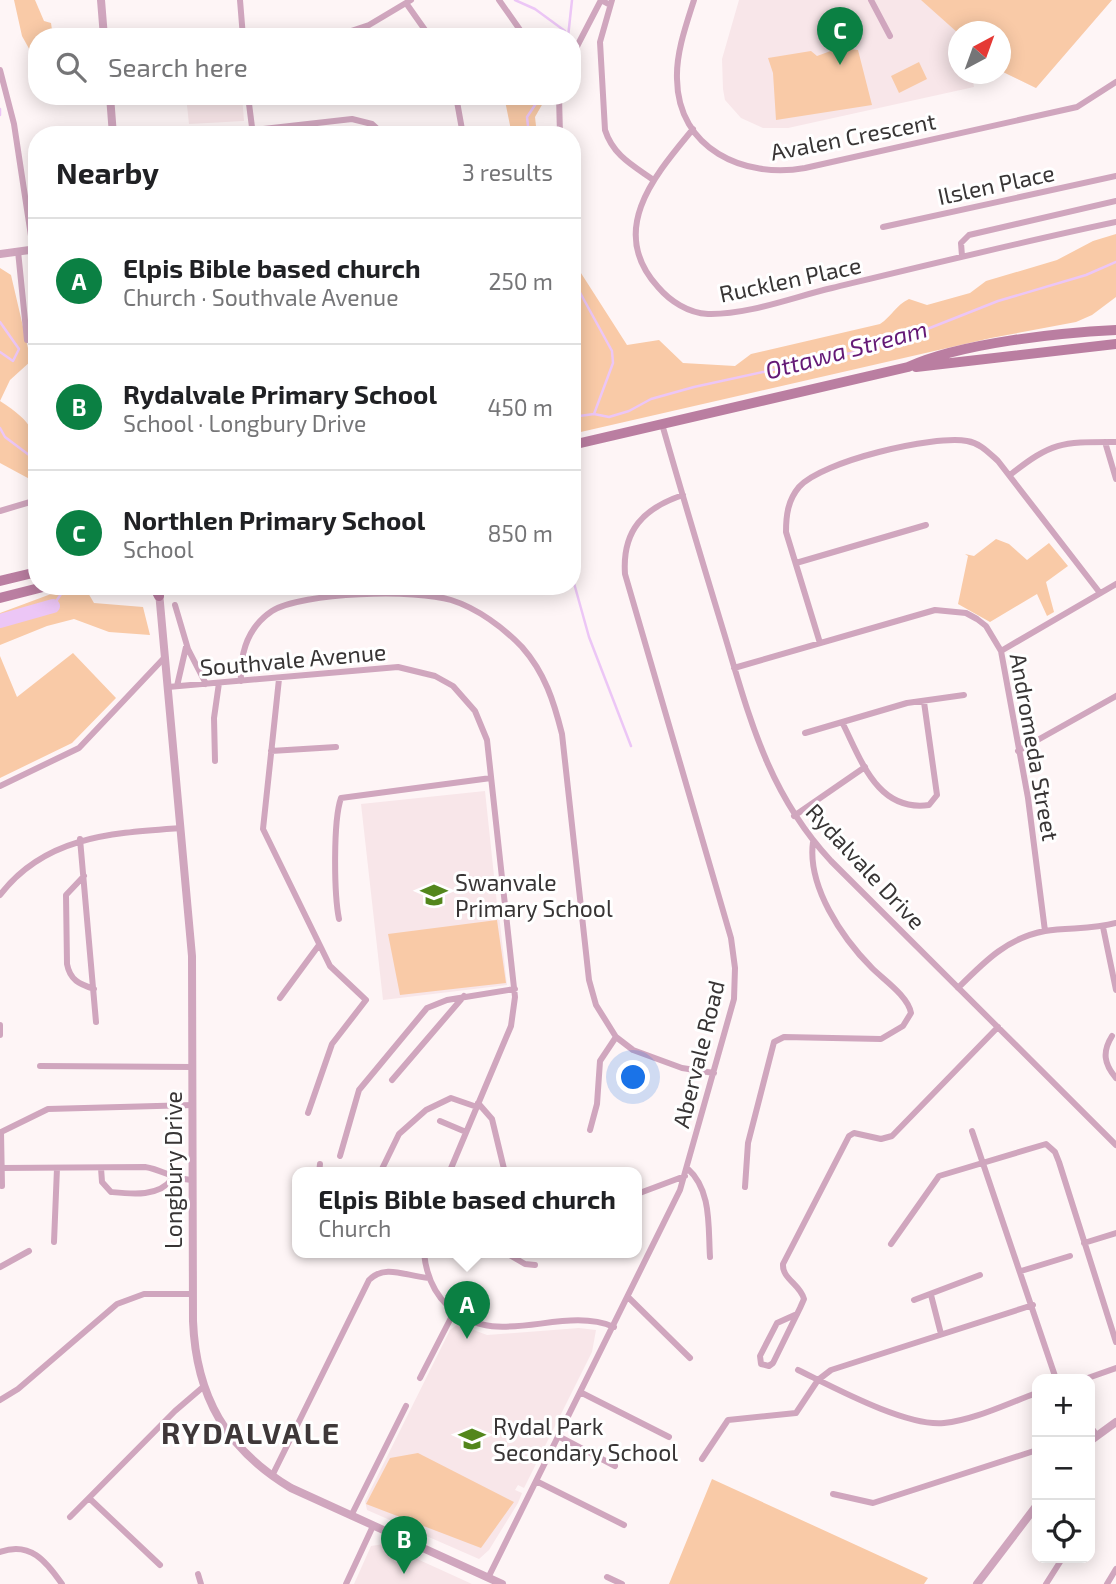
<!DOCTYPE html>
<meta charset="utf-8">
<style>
body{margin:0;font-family:"Exo 2",sans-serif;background:#f6f6f6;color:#202124}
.controls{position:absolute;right:21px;bottom:21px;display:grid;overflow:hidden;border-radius:14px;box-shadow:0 4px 18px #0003}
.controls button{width:63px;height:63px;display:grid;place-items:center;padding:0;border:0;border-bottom:2px solid #e0e0e0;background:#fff;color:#202124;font:35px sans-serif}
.compass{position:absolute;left:948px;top:21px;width:63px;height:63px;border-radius:50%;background:#fff;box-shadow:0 4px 18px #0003;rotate:41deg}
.you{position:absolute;left:634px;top:1078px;width:24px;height:24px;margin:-18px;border:5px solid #fff;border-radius:50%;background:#1a73e8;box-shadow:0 0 0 10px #1a73e833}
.badge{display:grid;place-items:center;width:46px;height:46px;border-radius:50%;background:#0b8043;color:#fff;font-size:23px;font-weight:700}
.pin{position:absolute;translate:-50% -58px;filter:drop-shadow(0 2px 4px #0008)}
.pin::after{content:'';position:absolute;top:37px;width:24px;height:21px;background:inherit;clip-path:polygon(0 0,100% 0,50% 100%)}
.popup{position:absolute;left:292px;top:1167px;width:350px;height:91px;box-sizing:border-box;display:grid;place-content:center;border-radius:14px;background:#fff;filter:drop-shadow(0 2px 5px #0005);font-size:23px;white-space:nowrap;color:#757577}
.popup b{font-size:26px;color:#202124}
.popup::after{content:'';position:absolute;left:50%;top:100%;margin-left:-14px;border:14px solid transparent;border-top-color:#fff}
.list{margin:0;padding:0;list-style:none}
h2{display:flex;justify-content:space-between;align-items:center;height:91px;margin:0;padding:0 28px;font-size:30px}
h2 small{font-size:23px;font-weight:400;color:#757577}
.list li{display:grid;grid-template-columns:46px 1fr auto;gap:21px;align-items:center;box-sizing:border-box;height:126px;padding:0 28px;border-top:2px solid #e0e0e0}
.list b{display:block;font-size:26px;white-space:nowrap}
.list p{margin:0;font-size:23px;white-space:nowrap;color:#757577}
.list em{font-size:23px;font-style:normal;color:#757577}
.icon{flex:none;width:38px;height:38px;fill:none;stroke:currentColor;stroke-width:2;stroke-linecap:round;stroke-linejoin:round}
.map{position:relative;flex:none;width:1116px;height:1584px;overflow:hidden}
.search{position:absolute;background:#fff;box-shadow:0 4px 18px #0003;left:28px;top:28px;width:553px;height:77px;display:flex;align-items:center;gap:18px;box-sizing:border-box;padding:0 24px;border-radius:28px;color:#757577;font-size:26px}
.panel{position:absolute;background:#fff;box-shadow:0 4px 18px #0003;left:28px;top:126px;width:553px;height:469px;border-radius:28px}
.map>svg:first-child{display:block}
.built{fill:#f8e6e9}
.green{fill:#f9caa7}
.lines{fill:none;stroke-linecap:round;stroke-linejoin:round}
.stream{stroke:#ecc6f6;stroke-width:2.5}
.river{stroke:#ecc6f6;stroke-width:14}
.minor{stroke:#d0a6be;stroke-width:6}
.tertiary{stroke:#d0a6be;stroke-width:8}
.secondary{stroke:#ba7ea1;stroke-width:10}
.labels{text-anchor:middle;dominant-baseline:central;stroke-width:6;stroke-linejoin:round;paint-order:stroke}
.street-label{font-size:23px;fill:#383535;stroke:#fff}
.poi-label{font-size:23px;fill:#383535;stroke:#fff;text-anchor:start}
.water-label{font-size:24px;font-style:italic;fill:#641976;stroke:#fff}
.district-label{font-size:30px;font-weight:bold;letter-spacing:2px;fill:#3f3839;stroke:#fff}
</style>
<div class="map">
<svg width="1116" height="1584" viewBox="0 0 1116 1584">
<rect width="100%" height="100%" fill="#fef5f6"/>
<path class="built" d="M 739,0 L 1112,0 L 1036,88 L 1001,71 L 1000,32 L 958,32 L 958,74 L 982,74 L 972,77 L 974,87 L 788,128 L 763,128 L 741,118 L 725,100 L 723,89 L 722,59 Z
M 186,96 L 242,96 L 244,121 L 189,124 Z
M 485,791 L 497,904 L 491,907 L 491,914 L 499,915 L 507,985 L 383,1000 L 361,804 Z
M 458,1324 L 487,1335 L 579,1328 L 596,1330 L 592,1352 L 524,1488 L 518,1485 L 515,1490 L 522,1493 L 518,1503 L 489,1550 L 479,1559 L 367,1510 L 365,1501 L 450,1330 Z
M 384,1544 L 398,1550 L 394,1561 L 399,1563 L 404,1553 L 472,1584 L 354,1584 L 371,1546 Z"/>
<path class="green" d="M 14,0 L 35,0 L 44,21 L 51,23 L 53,37 L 37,37 L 37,63 L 22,36 Z
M 921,0 L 1112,0 L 1036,88 L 1001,71 L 1000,32 L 958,33 Z
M 839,48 L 858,50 L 872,105 L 776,120 L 773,73 L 768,58 L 811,51 L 817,56 Z
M 919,62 L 927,79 L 899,93 L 891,76 Z
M 504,96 L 547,96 L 535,117 L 537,135 L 512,135 Z
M 1116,234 L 1116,297 L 1092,315 L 1076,322 L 991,338 L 572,434 L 572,357 L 579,317 L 572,304 L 572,259 L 627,345 L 659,340 L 683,363 L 735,366 L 751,354 L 880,324 C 892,316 896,305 909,299 L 927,305 L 970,293 L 986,281 L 1057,260 L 1093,241 Z
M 0,268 L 11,275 L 31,361 L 10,380 L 0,401 C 41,427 37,439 37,483 L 0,463 Z
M 996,539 L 1009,544 L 1027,560 L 1049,543 L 1068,566 L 1046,582 L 1054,612 L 1047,616 L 1037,594 L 990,622 L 958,604 L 968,556 L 965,554 L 974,556 Z
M 84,586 L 94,603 L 143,607 L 150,635 L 109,632 L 74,619 L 47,626 L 0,645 L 0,613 L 51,594 Z
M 73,653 L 116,698 L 72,743 L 0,778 L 0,656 L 17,697 Z
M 497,920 L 506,983 L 400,995 L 388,934 Z
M 418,1453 L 514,1502 L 481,1548 L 366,1504 L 390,1458 Z
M 712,1479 L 928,1578 L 924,1584 L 669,1584 Z"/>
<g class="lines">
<path class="stream" d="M 515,0 L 535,9 L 565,31 L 565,37
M 568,37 L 572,0
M 0,109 L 0,115
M 529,135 L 527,117 L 541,96
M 572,278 L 612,351 L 613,363 L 594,414
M 0,322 L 19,349 L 13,361 L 0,352
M 572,417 L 594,414 L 609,417 L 629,411 L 651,399 L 694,387 L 851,353 L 902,339 L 998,301 L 1086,275 L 1116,262
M 0,428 L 5,437 L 37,461
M 572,576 L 589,637 L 631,746
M 53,606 L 65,588"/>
<path class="river" d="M 0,621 L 53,606"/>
<path class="minor" d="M 240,0 L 243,37
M 499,0 L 525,37
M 612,0 L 600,42 L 605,130 C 613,155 632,165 652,179
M 694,0 C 686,25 676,53 677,79 C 678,149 744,179 805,168 L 1077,107 L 1116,82
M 871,0 L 890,36
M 406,3 L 430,37
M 333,37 L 369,25 L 411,0
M 572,56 L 601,0 L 610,5
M 0,70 L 14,124 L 33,249
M 248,96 L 253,135
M 456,96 L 463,135
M 559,96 L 560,135
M 693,129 C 656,174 606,230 658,287 C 670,301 688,313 708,314 C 748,315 793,297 832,288 C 927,265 1021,242 1116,222
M 211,135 L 352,119 L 372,124 L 384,135
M 883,227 L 1116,176
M 18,251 L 27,340
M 962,256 L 961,243 L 969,235 L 1116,201
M 662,424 C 682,494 703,564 724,633 C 750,719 768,793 831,861 L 1116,1145
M 1105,442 L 1116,479
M 1010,475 C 1053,441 1062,442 1116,442
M 0,511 L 37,500
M 796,563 L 926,525
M 175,605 L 188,649 L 206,684
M 820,643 L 786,532 C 786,515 788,500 799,487 C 822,461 933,435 967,441 C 980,443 988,452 998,461 L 1100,593
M 1001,651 L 1116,584
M 734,668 L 935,610 L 966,613 L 977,619 L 986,626 L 1001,651 L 1028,798 L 1045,931
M 279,679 L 263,829 L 330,966 L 366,1000 L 332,1044 L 308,1113
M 241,681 C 240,653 248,627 272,611 C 302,592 417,589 451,600 C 477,608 504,628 522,647 C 545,673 554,702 562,734 L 589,980 L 596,1005 L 616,1037 L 633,1050 L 682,1068 L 714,1073
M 177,686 L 186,647
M 168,687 L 398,667 L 435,676 L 453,686 L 475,711 L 487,740 L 515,997 L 511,1026 L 449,1173
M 843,724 C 862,762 878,812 929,805 L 937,795 L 924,702
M 805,733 L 907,703 L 964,695
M 271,751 L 336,747
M 1018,751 L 1116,696
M 215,761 L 214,718 L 219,683
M 0,786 L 79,748 L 165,657
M 794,816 L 865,767
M 80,839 L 96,1022
M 84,876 L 66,895 L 67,964 C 70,980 79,984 94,989
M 0,895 C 45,836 112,833 181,828
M 339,919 C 334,894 333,821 341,798 L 491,778
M 1103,927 L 1116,990
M 958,988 C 984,962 1007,938 1045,931 C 1069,927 1092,930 1116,923
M 280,998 L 319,945
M 0,1025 L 0,1035
M 1112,1036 C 1102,1052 1104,1064 1116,1078
M 40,1066 L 193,1067
M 392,1080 L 464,996
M 478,1103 L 492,1119 L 505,1173
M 440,1121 L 466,1132
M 590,1130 L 597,1104 L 600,1061 L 616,1037
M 972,1131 L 1056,1379
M 340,1156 L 359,1090 L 427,1008 L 447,1000 L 515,989
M 1,1168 L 145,1167 C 164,1170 171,1179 192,1180
M 101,1168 L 102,1182 L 111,1192 C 132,1194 159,1197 172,1179
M 687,1168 C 712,1190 708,1226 710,1257
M 319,1173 L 320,1164
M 380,1173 L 399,1134 L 426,1110 L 451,1098 L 477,1107
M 2,1186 L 1,1132 L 48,1109 L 193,1105
M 745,1187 L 748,1143 L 774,1042 L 784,1037 L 881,1039 L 903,1026 L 911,1013 C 908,996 884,980 872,968 C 842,938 807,886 813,842
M 637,1194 L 685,1176
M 54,1242 L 57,1168
M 1084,1243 L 1116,1233
M 891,1244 L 939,1176 L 1046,1144 L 1055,1152 L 1059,1162 L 1116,1342
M 424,1253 C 426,1273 433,1292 448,1306 C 496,1352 560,1304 614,1327
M 506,1253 L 525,1264 L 535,1265
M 0,1267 L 29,1251
M 1021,1271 L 1070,1256
M 931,1295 L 941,1334
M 628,1297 L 690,1358
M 914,1300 L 980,1275
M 797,1314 L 777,1323 L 760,1356 L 761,1364 L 769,1366 L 773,1363 L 800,1308 L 804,1299 C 800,1284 782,1279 783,1264 L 849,1136 L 854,1133 L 881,1139 L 892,1136 L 998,1027
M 798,1370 C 833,1387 906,1427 944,1423 C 975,1420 1008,1403 1037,1393
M 420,1378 L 454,1312
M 1085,1379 L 1116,1368
M 580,1392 L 669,1437
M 0,1400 L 18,1389 L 117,1304 L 144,1294 L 192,1294
M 1090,1426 L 1096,1434
M 558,1436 L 615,1466
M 702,1459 L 728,1420 L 796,1413 L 818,1380 L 831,1370 L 1033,1305
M 272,1476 L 369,1280 C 386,1263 407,1277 429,1278
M 536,1481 L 624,1525
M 833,1494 L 873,1503 L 1037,1450
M 89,1498 L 160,1565
M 351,1516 L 406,1406
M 70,1517 L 175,1411 L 203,1387
M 0,1552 C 30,1541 46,1561 62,1584
M 198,1574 L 201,1584
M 607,1577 L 622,1584
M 488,1578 L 680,1190 L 734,999 L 735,968 L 731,938 L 625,574 C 622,530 644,508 683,495
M 346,1584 L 373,1526
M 1046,1584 L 1060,1562
M 1107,1584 L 1116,1569"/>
<path class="tertiary" d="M 101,0 L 104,37
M 110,96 L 113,135
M 0,254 L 37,249
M 159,592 L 192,956 L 193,1321 C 196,1396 226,1449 291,1488 L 502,1584
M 1090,1441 L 1116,1422
M 977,1584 L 1037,1505"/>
<path class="secondary" d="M 916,367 L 1116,344
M 572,445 L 908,367 C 961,343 1057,333 1116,330
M 0,581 L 37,572
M 154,586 L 159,596
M 0,598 L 47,586"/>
</g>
<defs>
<g id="school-bare" transform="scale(2.1)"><path d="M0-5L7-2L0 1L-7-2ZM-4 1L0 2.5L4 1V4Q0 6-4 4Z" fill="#53861c" stroke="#fff" stroke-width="2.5" paint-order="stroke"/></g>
</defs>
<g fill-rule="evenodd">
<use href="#school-bare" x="434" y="895"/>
<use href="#school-bare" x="472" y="1439"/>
</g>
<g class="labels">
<g class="street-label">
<text transform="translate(853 136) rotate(-11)">Avalen Crescent</text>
<text transform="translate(996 184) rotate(-12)">Ilslen Place</text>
<text transform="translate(790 279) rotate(-12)">Rucklen Place</text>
<text transform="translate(293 659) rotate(-5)">Southvale Avenue</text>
<text transform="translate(1035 747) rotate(80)">Andromeda Street</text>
<text transform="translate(866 866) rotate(47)">Rydalvale Drive</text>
<text transform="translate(698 1054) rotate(-76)">Abervale Road</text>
<text transform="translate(173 1170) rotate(-90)">Longbury Drive</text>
</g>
<g class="poi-label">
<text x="455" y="882">Swanvale<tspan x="455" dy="26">Primary School</tspan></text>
<text x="493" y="1426">Rydal Park<tspan x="493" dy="26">Secondary School</tspan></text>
</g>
<g class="water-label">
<text transform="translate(846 349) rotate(-15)">Ottawa Stream</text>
</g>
<g class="district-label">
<text x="251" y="1432">RYDALVALE</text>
</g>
</g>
</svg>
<div class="controls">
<button>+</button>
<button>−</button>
<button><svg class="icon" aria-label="locate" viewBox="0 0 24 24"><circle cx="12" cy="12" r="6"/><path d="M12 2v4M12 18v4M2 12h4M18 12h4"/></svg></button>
</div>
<svg class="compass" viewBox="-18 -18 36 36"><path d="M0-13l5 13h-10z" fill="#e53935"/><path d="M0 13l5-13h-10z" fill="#757577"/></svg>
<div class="you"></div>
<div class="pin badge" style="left:467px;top:1339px">A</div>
<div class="popup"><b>Elpis Bible based church</b>Church</div>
<div class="pin badge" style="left:404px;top:1574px">B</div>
<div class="pin badge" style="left:840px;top:65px">C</div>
<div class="search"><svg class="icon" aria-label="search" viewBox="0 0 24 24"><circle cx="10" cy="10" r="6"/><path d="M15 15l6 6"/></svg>Search here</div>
<section class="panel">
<h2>Nearby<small>3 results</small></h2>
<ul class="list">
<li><span class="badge">A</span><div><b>Elpis Bible based church</b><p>Church · Southvale Avenue</p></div><em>250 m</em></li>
<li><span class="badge">B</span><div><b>Rydalvale Primary School</b><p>School · Longbury Drive</p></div><em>450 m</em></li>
<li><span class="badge">C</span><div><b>Northlen Primary School</b><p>School</p></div><em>850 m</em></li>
</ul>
</section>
</div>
